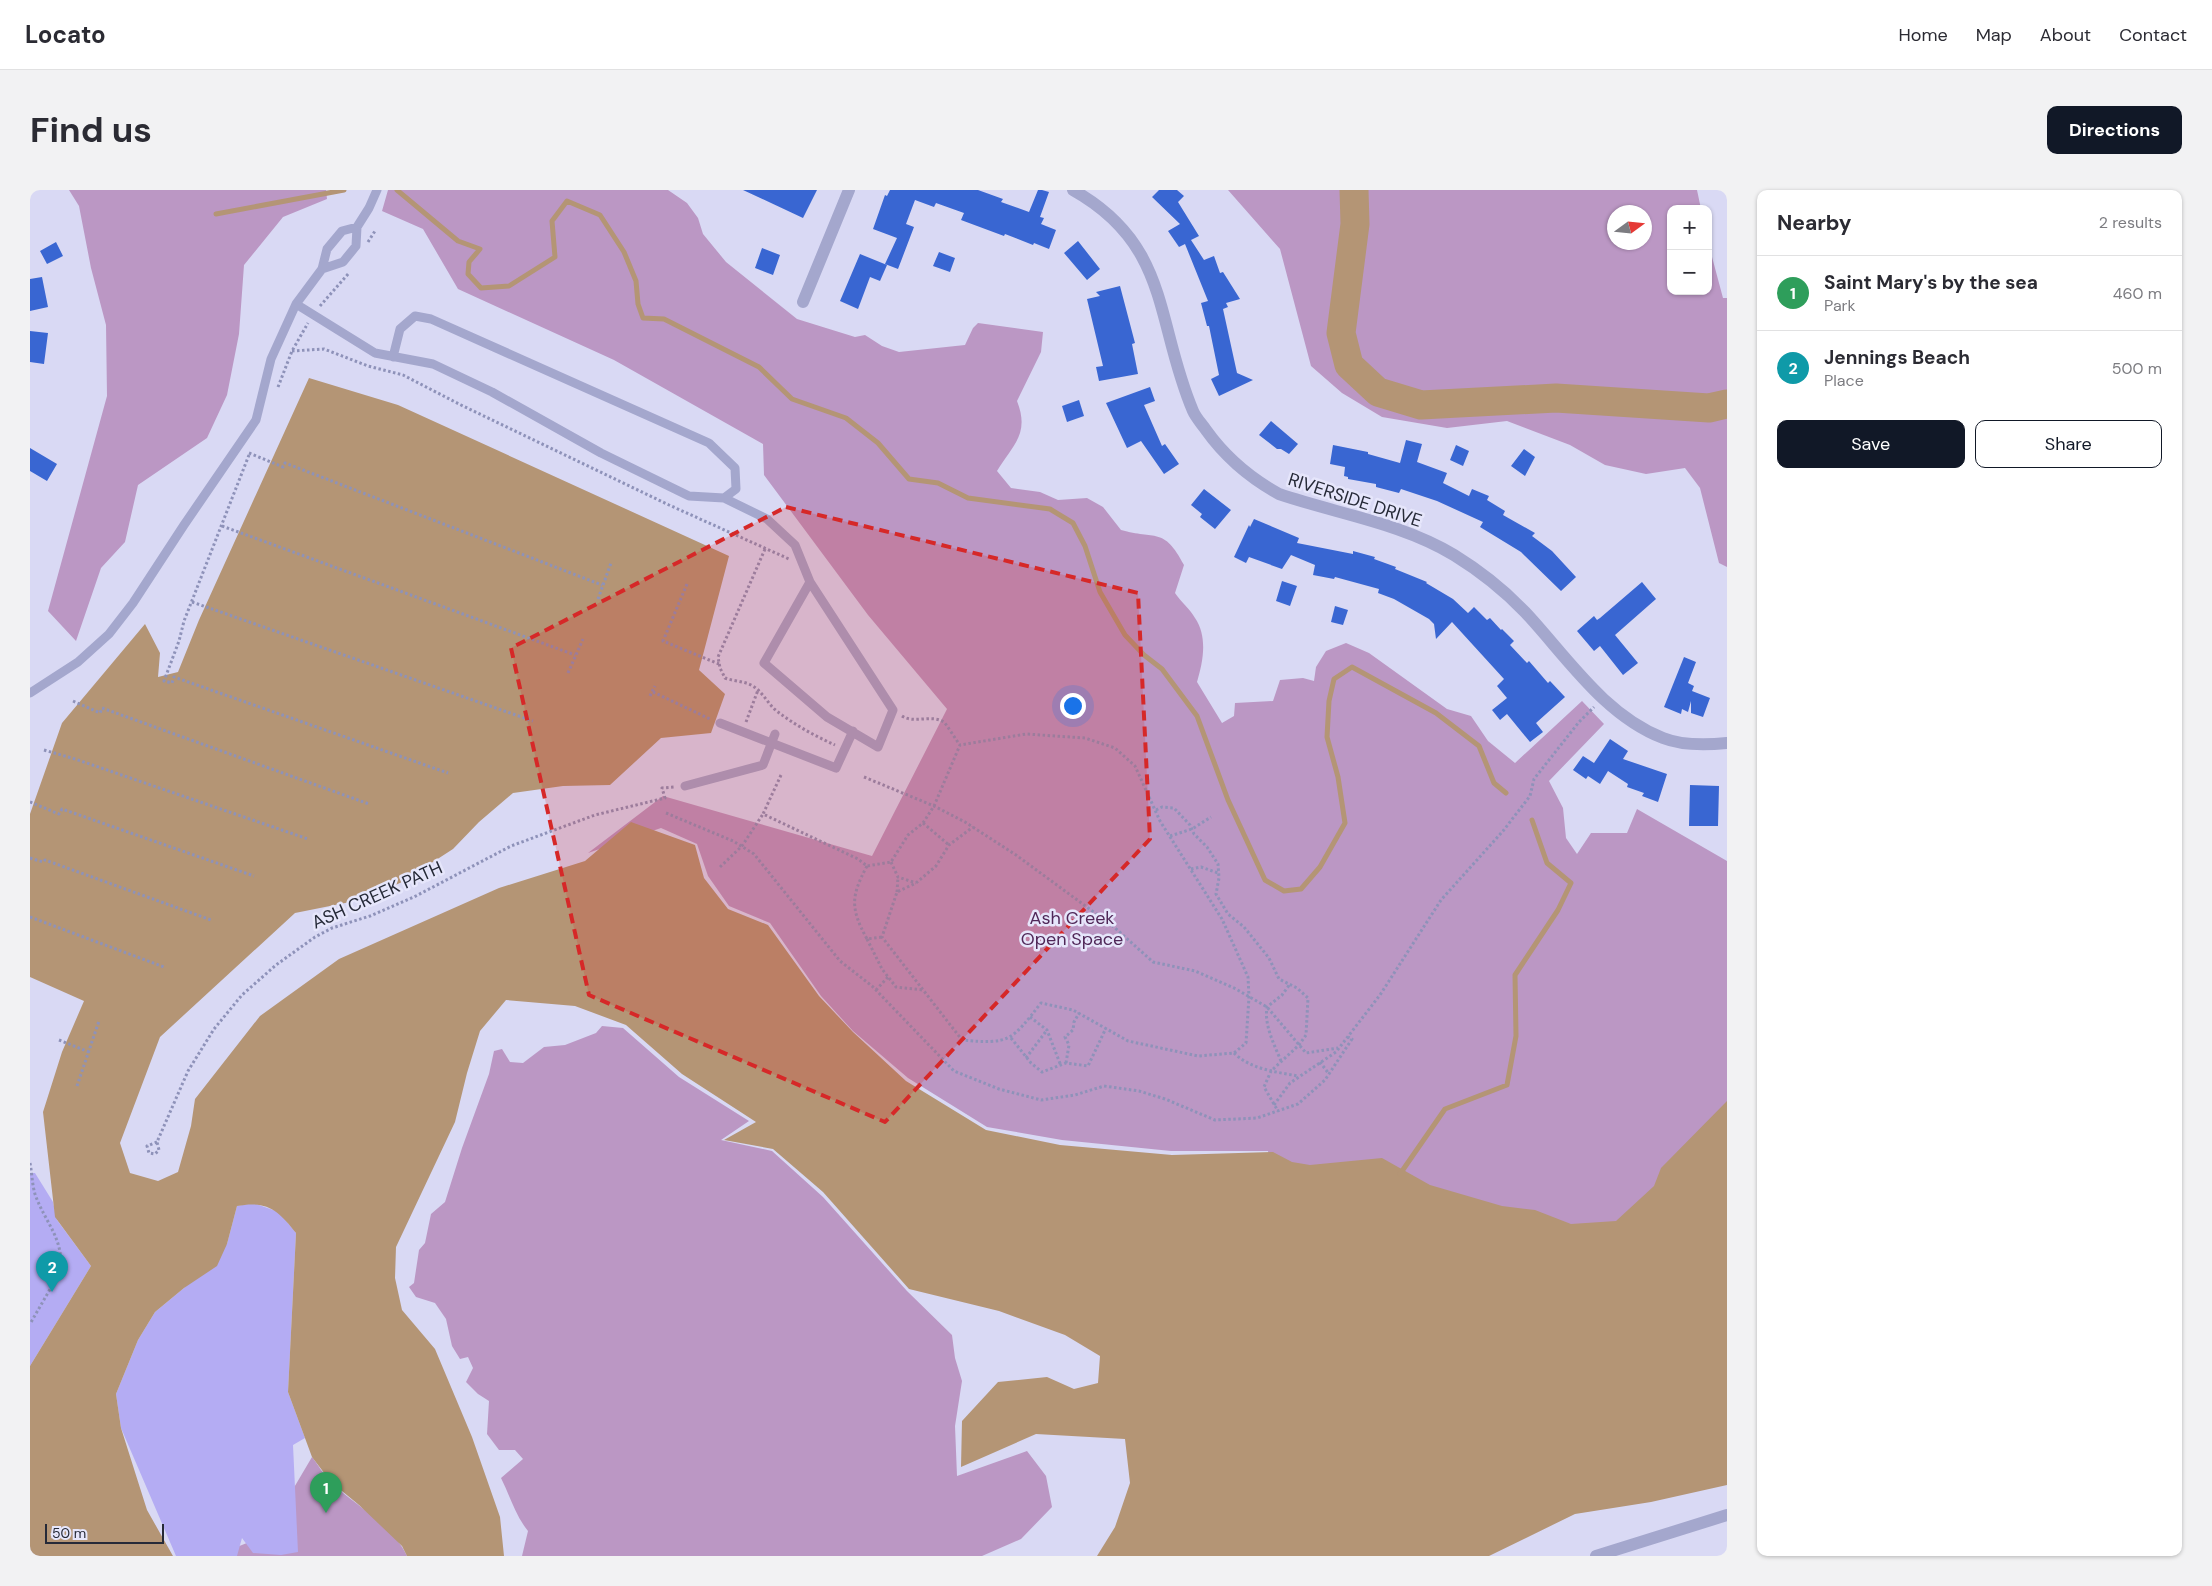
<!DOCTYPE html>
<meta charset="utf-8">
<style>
body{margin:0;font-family:"DM Sans",sans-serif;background:#f2f2f3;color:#2b2b33}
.controls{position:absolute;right:15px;top:15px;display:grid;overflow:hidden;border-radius:10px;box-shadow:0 1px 4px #0004}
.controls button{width:45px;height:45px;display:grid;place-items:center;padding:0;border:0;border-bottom:1px solid #e1e1e2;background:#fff;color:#2b2b33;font:25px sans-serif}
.compass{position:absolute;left:1577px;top:15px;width:45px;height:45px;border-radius:50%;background:#fff;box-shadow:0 1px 4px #0004;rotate:75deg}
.scale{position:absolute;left:15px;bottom:12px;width:119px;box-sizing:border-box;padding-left:5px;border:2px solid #262a38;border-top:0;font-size:14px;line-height:18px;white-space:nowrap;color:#262a38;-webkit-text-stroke:4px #e6e6fb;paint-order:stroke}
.you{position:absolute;left:1042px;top:515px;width:18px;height:18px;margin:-12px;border:4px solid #fff;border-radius:50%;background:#1a73e8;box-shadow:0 0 0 8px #1a73e833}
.badge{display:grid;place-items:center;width:32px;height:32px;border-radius:50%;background:#111827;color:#fff;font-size:16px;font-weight:700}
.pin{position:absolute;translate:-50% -41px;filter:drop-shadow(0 1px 2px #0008)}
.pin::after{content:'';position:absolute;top:26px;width:18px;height:15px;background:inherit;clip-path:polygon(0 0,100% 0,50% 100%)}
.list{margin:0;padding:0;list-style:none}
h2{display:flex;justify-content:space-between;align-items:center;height:65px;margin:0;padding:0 20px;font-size:21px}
h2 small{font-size:16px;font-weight:400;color:#7c7c81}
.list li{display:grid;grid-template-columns:32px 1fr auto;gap:15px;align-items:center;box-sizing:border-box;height:75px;padding:0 20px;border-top:1px solid #e1e1e2}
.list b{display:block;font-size:19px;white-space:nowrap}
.list p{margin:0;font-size:16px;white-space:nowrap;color:#7c7c81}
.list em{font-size:16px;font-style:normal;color:#7c7c81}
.actions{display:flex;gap:10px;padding:15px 20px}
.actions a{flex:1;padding:11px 0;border:1px solid #111827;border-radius:10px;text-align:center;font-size:18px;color:#111827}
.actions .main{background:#111827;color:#fff}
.map{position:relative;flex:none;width:1697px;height:1366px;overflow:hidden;border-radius:10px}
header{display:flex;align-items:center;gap:30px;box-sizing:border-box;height:70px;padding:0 25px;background:#fff;border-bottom:1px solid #e1e1e2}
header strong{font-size:24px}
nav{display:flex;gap:28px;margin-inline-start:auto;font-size:18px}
.intro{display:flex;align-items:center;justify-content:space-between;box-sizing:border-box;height:120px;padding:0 30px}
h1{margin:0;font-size:35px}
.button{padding:12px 22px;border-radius:10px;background:#111827;color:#fff;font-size:18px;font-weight:700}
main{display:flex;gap:30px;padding:0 30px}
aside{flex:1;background:#fff;border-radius:10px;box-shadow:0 1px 4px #0004}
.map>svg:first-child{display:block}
.green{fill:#bb97c4;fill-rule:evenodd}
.sand{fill:#b4acf3}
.water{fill:#b49575}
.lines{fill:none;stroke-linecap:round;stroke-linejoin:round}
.stream{stroke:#b49575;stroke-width:5}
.river{stroke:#b49575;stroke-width:29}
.building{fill:#3966d2}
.path{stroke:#8e92b9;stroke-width:3;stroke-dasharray:2.5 2.5;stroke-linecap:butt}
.service{stroke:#a4a7cd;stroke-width:9}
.minor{stroke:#a4a7cd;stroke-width:12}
.tertiary{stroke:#a4a7cd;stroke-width:12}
.marked{fill:#d62828;fill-opacity:0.2;stroke:#d62828;stroke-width:4;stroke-dasharray:10 6;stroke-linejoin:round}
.labels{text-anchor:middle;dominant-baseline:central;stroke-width:5;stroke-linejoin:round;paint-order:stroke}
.street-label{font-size:18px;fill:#262a38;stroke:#e6e6fb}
.park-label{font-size:18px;fill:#502758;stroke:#e6e6fb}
</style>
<header>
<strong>Locato</strong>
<nav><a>Home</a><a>Map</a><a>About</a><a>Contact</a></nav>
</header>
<div class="intro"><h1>Find us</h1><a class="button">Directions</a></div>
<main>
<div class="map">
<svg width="1697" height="1366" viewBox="0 0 1697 1366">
<rect width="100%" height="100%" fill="#d9d9f4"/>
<path class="green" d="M 39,0 L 296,0 L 297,9 L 253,27 L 214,75 L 209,144 L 197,205 L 177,248 L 108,295 L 95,352 L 71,378 L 46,451 L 18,421 L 77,206 L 76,135 L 61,78 L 49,16 Z
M 358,0 L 638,0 L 657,13 L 668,28 L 673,44 L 696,72 L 767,129 L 825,147 L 835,145 L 852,156 L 869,162 L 935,155 L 943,138 L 948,133 L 1013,142 L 1011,162 L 987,211 C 1000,244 983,255 967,281 L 981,298 L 1010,302 L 1028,310 L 1057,308 L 1073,317 L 1091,340 C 1125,350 1134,336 1154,375 L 1145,403 C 1151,412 1160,419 1165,428 C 1178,447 1173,472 1167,492 L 1192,533 L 1204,526 L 1205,513 L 1243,511 L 1250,490 L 1273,488 L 1284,491 L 1286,477 L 1296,461 L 1316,453 L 1339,463 L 1417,519 L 1441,526 L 1458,551 L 1485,573 L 1552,511 L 1574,534 L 1519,591 L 1533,618 L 1536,648 L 1547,664 L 1561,643 L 1597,643 L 1607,619 L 1697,671 L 1697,937 L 1584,1042 L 1545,1043 L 1240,972 L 1238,961 L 1141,961 L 1032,950 L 957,937 L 878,888 L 823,841 L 791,806 L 740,733 L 699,716 L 678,686 L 667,654 L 631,638 L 558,663 L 633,606 L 842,666 L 917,519 L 838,425 L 734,285 L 733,254 L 584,170 L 428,99 L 393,39 L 352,21 Z
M 1198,0 L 1667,0 L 1671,19 L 1641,19 L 1641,101 L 1678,101 L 1678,52 L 1693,108 L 1697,108 L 1697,377 L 1689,373 L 1670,298 L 1655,278 L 1616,284 L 1575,275 L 1540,255 L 1477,231 L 1417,238 L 1352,227 L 1312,203 L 1281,176 L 1250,59 ZM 1584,22 L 1614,22 L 1614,52 L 1584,52 Z
M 572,836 L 593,838 L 649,887 L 719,931 L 691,950 L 742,961 L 793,1007 L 877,1101 L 922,1145 L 925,1168 L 932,1191 L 925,1236 L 927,1286 L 997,1261 L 1016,1286 L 1022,1317 L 991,1349 L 952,1366 L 492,1366 L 498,1341 C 485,1325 480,1306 471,1288 L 493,1269 L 485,1260 L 469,1260 L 457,1244 L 459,1211 L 448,1204 L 436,1192 L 443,1178 L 438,1167 L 430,1169 L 422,1156 L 416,1129 L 405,1113 L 386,1107 L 379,1097 L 384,1093 L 389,1060 L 395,1053 L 401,1024 L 415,1012 L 432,958 L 459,884 L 464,861 L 472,859 L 480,872 L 493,873 L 514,857 L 535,855 L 566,843 Z
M 282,1267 C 288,1275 294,1285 301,1292 C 325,1316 362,1334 377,1366 L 200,1366 L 207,1357 L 236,1345 Z"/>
<path class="sand" d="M 0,983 L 5,983 L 23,1012 L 27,1030 L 61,1076 L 0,1176 Z
M 223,1013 L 249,1022 L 266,1043 L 258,1202 L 275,1248 L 263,1255 L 268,1362 L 251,1365 L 223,1363 L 212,1348 L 207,1366 L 146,1366 L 91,1238 L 86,1204 L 108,1150 L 125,1122 L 154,1098 L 197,1054 L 207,1016 Z"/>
<path class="water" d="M 279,188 L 368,215 L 699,366 L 669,480 L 695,504 L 681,543 L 631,548 L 580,595 L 533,596 L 483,603 L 449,632 L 423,659 L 372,692 L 335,709 L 265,723 L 130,847 L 90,953 L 100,983 L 128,991 L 148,982 L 161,936 L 165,909 L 230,826 L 309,769 L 469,698 L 555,671 L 601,632 L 665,655 L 674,688 L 698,719 L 738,735 L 789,806 L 823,842 L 876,891 L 956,940 L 1030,955 L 1142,965 L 1243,962 L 1262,972 L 1280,975 L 1352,968 L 1400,995 L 1472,1016 L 1505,1020 L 1541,1034 L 1586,1031 L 1624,996 L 1631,978 L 1697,911 L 1697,1295 L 1621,1312 L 1545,1324 L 1459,1366 L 1067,1366 L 1085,1337 L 1100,1293 L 1095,1249 L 1006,1244 L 931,1277 L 932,1231 L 968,1192 L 1017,1187 L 1044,1199 L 1068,1193 L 1070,1166 L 1035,1145 L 969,1121 L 879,1099 L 793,1002 L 743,959 L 694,950 L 726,932 L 652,884 L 596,835 L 545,816 L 476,810 L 450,841 L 437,883 L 425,932 L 366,1057 L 365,1088 L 372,1120 L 405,1159 L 442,1247 L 470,1327 L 474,1366 L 377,1366 L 372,1356 L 329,1315 L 301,1292 L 282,1267 L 258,1202 L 266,1043 C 249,1021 237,1010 207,1016 L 197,1054 L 187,1076 L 154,1098 L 125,1122 L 108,1150 L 86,1204 L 91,1238 L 117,1320 L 143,1366 L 0,1366 L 0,1176 L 61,1076 L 25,1027 L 13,922 L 32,862 L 54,811 L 0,787 L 0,624 L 32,533 L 115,434 L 130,463 L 128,487 L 148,482 L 169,430 Z"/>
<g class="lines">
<path class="stream" d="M 367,0 L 428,51 L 450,59 L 439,72 L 438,84 L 451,98 L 479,96 L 525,67 L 522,31 L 537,11 L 570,25 L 594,62 L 606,91 L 608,114 L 613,128 L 634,129 L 729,177 L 762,209 L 816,228 L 848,253 L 879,289 L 908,293 L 938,308 L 1020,319 L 1043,333 L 1055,356 L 1070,402 L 1095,445 L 1114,465 L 1132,479 L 1167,526 L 1198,610 L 1235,690 L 1254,701 L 1271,699 L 1290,677 L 1315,633 L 1308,587 L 1297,547 L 1299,511 L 1304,489 L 1322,477 L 1406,523 L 1449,556 L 1464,593 L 1476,603
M 186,24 L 314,0
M 1370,984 L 1415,919 L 1477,895 L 1486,846 L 1485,785 L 1528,720 L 1541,693 L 1517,673 L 1502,630"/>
<path class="river" d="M 1324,0 L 1325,34 L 1311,143 L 1319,175 L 1348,202 L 1391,215 L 1526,208 L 1679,218 L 1697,214"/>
</g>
<path class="building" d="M 713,0 L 787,0 L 773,28 Z
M 860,0 L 948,0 L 973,9 L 971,12 L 999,22 L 1008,0 L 1012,0 L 1019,2 L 1010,27 L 1014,28 L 1011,34 L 1026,40 L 1019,59 L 1004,53 L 1003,55 L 975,44 L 974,46 L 931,30 L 934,23 L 906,13 L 904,17 L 885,10 L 876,34 L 884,37 L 868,79 L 855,74 L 867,48 L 843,39 L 855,5 L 857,6 Z
M 1129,0 L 1147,0 L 1154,6 L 1148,12 L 1169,46 L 1161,50 L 1174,70 L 1184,66 L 1190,83 L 1193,82 L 1210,109 L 1196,113 L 1198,117 L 1193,119 L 1207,183 L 1223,190 L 1189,206 L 1181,189 L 1189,185 L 1179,136 L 1177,136 L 1171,113 L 1178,111 L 1155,54 L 1149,57 L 1138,41 L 1150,34 L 1122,7 Z
M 1048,51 L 1070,79 L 1057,90 L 1034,63 Z
M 26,52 L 33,66 L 17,74 L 10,61 Z
M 732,58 L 750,65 L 743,85 L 725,78 Z
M 909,62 L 925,68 L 920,82 L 903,76 Z
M 830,64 L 857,75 L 850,91 L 840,87 L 828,119 L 810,111 Z
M 12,87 L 18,117 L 0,121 L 0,89 Z
M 1090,96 L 1105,153 L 1102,154 L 1108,184 L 1069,191 L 1066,177 L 1073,176 L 1057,109 L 1070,106 L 1066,102 Z
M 0,141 L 18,143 L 14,174 L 0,172 Z
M 1120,197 L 1125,211 L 1114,215 L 1132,256 L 1135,254 L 1149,274 L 1134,284 L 1111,251 L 1097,258 L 1076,213 Z
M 1049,210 L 1054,226 L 1037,232 L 1032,216 Z
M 1241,231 L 1268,254 L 1259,264 L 1251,259 L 1247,259 L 1229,245 Z
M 1376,250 L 1392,254 L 1387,272 L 1417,283 L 1413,293 L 1439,306 L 1442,299 L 1459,306 L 1457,310 L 1475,321 L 1473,325 L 1505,343 L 1502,346 L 1522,361 L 1546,387 L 1531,401 L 1491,362 L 1450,337 L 1453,332 L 1407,311 L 1371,299 L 1369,303 L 1346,297 L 1346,294 L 1318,289 L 1318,287 L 1314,286 L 1315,277 L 1300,274 L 1303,255 L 1338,262 L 1338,264 L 1370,273 Z
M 1426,255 L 1439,261 L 1433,276 L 1420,270 Z
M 0,258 L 27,274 L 17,291 L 0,281 Z
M 1494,259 L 1505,267 L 1495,286 L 1481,276 Z
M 1174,299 L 1201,320 L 1185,339 L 1170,327 L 1172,324 L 1161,315 Z
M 1224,329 L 1269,348 L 1267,353 L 1323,364 L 1323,361 L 1345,367 L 1344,369 L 1366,377 L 1365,379 L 1397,392 L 1396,393 L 1423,409 L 1438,423 L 1444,417 L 1457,430 L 1460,428 L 1471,440 L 1472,439 L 1484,451 L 1480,455 L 1497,473 L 1499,471 L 1518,493 L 1520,491 L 1535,507 L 1506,533 L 1513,542 L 1500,552 L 1477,524 L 1470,530 L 1462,520 L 1477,508 L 1467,496 L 1474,489 L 1422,432 L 1406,449 L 1404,434 L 1399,429 L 1364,409 L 1348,403 L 1349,399 L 1305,387 L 1304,389 L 1283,385 L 1285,375 L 1261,365 L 1252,379 L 1219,367 L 1216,373 L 1204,367 L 1219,335 L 1220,337 Z
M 1252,391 L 1267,396 L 1260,416 L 1246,411 Z
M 1612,392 L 1626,409 L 1585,445 L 1608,473 L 1593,485 L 1570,456 L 1564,461 L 1547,441 L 1564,426 L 1567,430 L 1570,428 Z
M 1305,416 L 1318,420 L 1313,435 L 1301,432 Z
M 1654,467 L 1666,472 L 1658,493 L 1664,496 L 1662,501 L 1680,508 L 1673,527 L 1661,523 L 1661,511 L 1658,522 L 1652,519 L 1651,524 L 1634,517 Z
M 1580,549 L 1598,561 L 1593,569 L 1637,584 L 1628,612 L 1612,606 L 1614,603 L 1597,597 L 1598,594 L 1578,581 L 1570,594 L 1558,586 L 1556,589 L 1543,580 L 1553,566 L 1564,573 Z
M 1660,595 L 1689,596 L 1688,636 L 1659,636 Z"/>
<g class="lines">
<path class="path" d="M 338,52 L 345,41
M 290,116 L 319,83
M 262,161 L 294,159 L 338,176 L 373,185 L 431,215 L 639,315 L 759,369
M 248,197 L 262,161 L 278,133
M 219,263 L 253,277 L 255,273 L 572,395
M 219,265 L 154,431 L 149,451 L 134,491 L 142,493 L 144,487 L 418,583
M 192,336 L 545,465
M 735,359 L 688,467 L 690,478 L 695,488 C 703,491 713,491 721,495 C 733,501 738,515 748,522 C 765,535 785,546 805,555
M 657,394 L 633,451 L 689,474
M 568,409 L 581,373
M 162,412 L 503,531
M 538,483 L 553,449
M 623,502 L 680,529
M 620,506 L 625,496
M 43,511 L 70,523 L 72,518 L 339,614
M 872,526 C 884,534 901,524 914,532 C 917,535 926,550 930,555
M 716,532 L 728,500
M 14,560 L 45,569 L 278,649
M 751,585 L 733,624 L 828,669 L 837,676 L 861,672 L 878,645 L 893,633 L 904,616 L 930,555 L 996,544 L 1055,548 L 1085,558 L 1105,576 L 1130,631 L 1192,729 L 1218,787 L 1219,807 L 1216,853 L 1204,863 L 1168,866 L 1098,851 L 1043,820 L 1011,813 C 982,850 980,855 932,850 L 852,747 L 867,702 L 886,693 L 906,676 L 919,655 L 943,637
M 834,587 L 904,616 L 935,632 L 986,665 L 1084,737 L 1123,772 L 1165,781 L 1206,799 L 1237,817 L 1276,863 L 1308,858
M 0,612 L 29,624 L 32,619 L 224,686
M 1126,620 L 1132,617 L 1144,618 L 1160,635 L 1164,644 L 1177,657 L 1188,674 L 1189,688 L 1186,704 L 1198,724 L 1214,737 L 1239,768 L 1249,789 L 1267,798 L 1278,808 L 1276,845 L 1269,855 L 1241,881 L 1234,897 L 1248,921
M 636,623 L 703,651 L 724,664 L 810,771 L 842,796 L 924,881 L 969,899 L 1011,910 L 1045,905 L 1074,896 L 1109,901 L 1135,909 L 1185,930 L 1227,928 L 1268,914 L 1295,890 L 1322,849 L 1318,847
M 893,633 L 919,655
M 1140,646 L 1162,639 L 1181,627
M 0,668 L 13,672 L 15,670 L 181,730
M 861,672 L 868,687 L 886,693
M 837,676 C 821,706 820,718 837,749 L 852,747
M 690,677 L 712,656 L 733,624
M 1161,679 L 1171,677 L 1188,683
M 867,702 L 868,687
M 0,727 L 134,777
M 837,749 L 852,779 L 866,797 L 893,800
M 846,800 L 858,787
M 1000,827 L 1017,840 L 1031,876
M 981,848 L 1001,873 L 1012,882 L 1036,873 L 1058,876 L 1076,838
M 29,850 L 59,862
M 1204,863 C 1220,879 1246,882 1268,886
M 996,868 L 1017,840
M 1251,871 C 1244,854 1234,835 1237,817 L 1252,805 L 1260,794
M 1290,872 L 1299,884
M 1036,873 L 1039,855 L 1035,847 L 1043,840 L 1044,832 L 1049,823
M 47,896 L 69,831
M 1244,915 L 1260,893 L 1306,862 L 1350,805 L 1411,710 L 1473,641 L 1500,606 L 1504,589 L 1549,532 L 1564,517
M 127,952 L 117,956 L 119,963 L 125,964 L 129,960 L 127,952 L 158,881 L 184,839 L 212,805 L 246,775 L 285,747 L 302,738 L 340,726 L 384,707 L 481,656 L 565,625 L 635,608 L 632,598 L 644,597
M 0,973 C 2,983 2,994 5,1004 C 15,1033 35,1049 30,1082 L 0,1134"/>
<path class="service" d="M 292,79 L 313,72 L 326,56 L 327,37 L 339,18 L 347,0
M 266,114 L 345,163 L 403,174 L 462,202 L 571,263 L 659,306 L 694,308 L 737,329 L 765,355 L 780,392 L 863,520 L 848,557 L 797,527 L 734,473 L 780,392
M 363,167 L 370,139 L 385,126 L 401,129 L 679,253 L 705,278 L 706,299 L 694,308
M 0,503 L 48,472 L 79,444 L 103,413 L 154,335 L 226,230 L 241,169 L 266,114 L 292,79 L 297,59 L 312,41 L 327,37
M 690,533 L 806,578 L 823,541
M 655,596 L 733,575 L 745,544"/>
<path class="minor" d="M 1043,0 C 1141,55 1125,132 1163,221 C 1166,228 1172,234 1176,240 C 1196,268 1220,288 1249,304 C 1308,324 1371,333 1424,365 C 1450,381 1474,400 1495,422 C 1537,467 1574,525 1633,548 C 1653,556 1677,555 1697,553
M 773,112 L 819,0"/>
<path class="tertiary" d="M 1566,1366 L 1697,1325"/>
</g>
<path class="marked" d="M 756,317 L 1108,403 L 1120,649 L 855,932 L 559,805 L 481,458 Z"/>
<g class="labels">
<g class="street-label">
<text transform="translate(1325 310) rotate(18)">RIVERSIDE DRIVE</text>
<text transform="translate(347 705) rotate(-24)">ASH CREEK PATH</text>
</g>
<g class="park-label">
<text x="1042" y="728">Ash Creek<tspan x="1042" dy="21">Open Space</tspan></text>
</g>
</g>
</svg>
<div class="controls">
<button>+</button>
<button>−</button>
</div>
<svg class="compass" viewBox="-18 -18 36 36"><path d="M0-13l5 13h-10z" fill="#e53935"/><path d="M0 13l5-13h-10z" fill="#7c7c81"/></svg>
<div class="scale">50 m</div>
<div class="you"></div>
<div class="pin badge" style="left:296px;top:1323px;background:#2e9e5b">1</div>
<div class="pin badge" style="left:22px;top:1102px;background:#0f9aa8">2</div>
</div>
<aside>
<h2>Nearby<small>2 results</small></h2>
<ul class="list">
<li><span class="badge" style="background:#2e9e5b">1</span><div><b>Saint Mary's by the sea</b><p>Park</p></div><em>460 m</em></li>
<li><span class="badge" style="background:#0f9aa8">2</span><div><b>Jennings Beach</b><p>Place</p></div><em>500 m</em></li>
</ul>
<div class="actions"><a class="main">Save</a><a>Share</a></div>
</aside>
</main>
